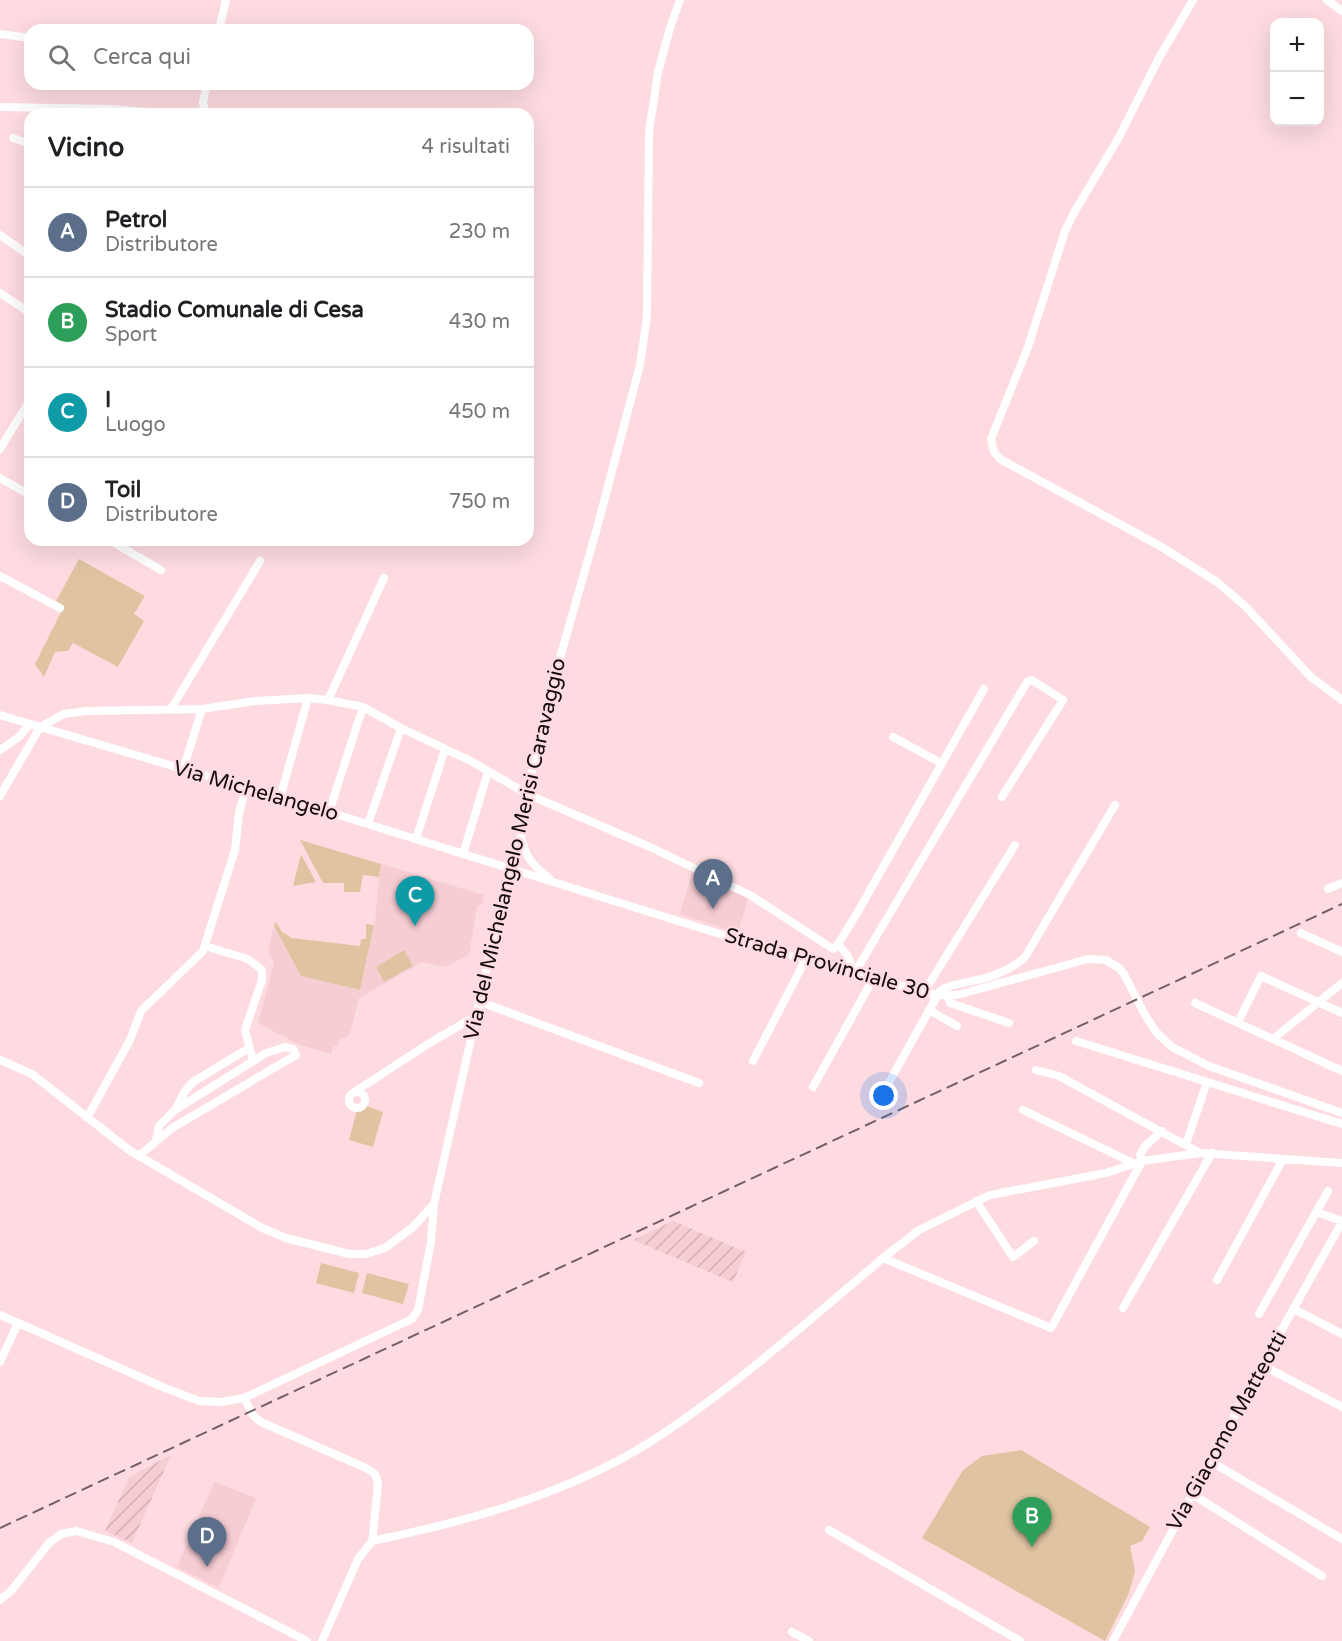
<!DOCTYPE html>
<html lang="it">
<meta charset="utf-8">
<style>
body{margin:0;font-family:"Varela Round",sans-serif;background:#f6f6f6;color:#202124}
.controls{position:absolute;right:18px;top:18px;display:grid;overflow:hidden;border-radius:12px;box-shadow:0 6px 24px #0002}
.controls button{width:54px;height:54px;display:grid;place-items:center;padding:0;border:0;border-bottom:2px solid #e0e0e0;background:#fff;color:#202124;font:30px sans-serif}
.you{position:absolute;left:884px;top:1096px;width:21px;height:21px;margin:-15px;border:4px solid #fff;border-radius:50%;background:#1a73e8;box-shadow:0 0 0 9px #1a73e833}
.badge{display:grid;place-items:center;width:39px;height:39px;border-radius:50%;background:#ea580c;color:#fff;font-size:20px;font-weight:700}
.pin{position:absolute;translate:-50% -50px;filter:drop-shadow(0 2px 3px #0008)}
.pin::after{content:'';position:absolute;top:32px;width:21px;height:18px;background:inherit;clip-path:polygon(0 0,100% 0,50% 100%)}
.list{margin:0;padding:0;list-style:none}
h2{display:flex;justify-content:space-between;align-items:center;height:78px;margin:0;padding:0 24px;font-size:26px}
h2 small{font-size:20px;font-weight:400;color:#757577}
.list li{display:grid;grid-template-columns:39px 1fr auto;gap:18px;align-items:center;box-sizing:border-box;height:90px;padding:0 24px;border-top:2px solid #e0e0e0}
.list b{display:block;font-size:22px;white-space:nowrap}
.list p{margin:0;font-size:20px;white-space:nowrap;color:#757577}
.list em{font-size:20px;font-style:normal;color:#757577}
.icon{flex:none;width:33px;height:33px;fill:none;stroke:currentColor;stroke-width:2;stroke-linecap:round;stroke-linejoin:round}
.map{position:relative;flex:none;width:1342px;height:1641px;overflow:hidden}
.search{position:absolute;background:#fff;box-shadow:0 6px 24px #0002;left:24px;top:24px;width:510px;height:66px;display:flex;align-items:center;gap:15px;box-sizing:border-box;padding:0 21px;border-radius:18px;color:#757577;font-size:22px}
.panel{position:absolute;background:#fff;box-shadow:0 6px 24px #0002;left:24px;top:108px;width:510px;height:438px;border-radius:18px}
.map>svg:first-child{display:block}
.built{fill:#f7cdd4}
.industrial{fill:url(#industrial-furrows)}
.grass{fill:#e0c4a2}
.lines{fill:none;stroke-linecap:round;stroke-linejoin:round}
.minor{stroke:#fff;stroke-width:8}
.rail{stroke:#746064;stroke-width:2;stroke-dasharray:12 6;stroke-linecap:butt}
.labels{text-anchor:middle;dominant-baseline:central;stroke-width:5;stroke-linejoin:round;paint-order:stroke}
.street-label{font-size:21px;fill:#150b0d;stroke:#fddbe0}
</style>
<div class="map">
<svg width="1342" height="1641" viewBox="0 0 1342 1641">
<defs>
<pattern id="industrial-furrows" width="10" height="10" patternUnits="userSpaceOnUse" patternTransform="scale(1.5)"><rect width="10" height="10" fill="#f7cdd4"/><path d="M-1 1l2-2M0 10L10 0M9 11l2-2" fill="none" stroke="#d3afb5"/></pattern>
</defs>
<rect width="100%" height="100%" fill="#fddbe0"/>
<path class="built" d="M 381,864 L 484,895 L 482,904 L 477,907 L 469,954 L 445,967 L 422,962 L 359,998 L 350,1034 L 338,1041 L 339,1046 L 333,1047 L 331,1054 L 300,1045 L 258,1023 L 274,963 L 268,952 L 274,926 L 301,976 L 360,990 L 375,920 Z
M 693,870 L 748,898 L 738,933 L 680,914 Z
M 214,1482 L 256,1498 L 219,1588 L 177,1567 Z"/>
<path class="industrial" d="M 673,1221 L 746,1252 L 733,1282 L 633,1240 Z
M 171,1455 L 132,1543 L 105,1531 L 129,1477 Z"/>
<path class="grass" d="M 79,559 L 145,596 L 134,614 L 144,621 L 118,667 L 73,643 L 68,651 L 55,652 L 44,677 L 35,664 L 64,606 L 56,601 Z
M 300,840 L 381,864 L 379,877 L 363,875 L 360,892 L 344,892 L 344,883 L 323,883 Z
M 301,854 L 316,882 L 293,886 Z
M 276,922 L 282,932 L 292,938 L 360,946 L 361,939 L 366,939 L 366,924 L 374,925 L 360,990 L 301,976 L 274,926 Z
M 404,950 L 413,966 L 384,982 L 376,967 Z
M 367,1106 L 383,1112 L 373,1147 L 349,1140 L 357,1110 Z
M 321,1263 L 359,1273 L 354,1293 L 316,1283 Z
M 367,1273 L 409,1284 L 403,1304 L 362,1293 Z
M 1021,1450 L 1150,1527 L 1142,1541 L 1130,1546 L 1135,1571 L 1129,1593 L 1105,1641 L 922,1538 L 963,1470 L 982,1456 Z"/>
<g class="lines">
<path class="minor" d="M 1193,0 L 1160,56 L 1119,137 L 1075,211 L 1065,231 L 1028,347 L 991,439 L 994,452 L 1000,459 L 1160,546 L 1217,582 L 1244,605 L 1311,677 L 1342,700
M 1327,0 L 1342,11
M 219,30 L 226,0
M 0,34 L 30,38
M 0,107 L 111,109 L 169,114
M 205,114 L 203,102 L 207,84
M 13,138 L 30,144
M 0,235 L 30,256
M 0,293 L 30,313
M 0,449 L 30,400
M 0,478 L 30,495
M 109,540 L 161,570
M 0,576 L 60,608
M 328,700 L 384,578
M 171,709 L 260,561
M 0,715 L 329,812 L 739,940 L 854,974 L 937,995 L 957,995 L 1088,959 L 1106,960 L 1119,968 L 1124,974 L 1145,1015 L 1157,1033 L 1172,1047 L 1209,1066 L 1342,1113
M 893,737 L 941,763
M 0,750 L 19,737 L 30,724
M 183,770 L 202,709
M 0,796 L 40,727 L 64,714 L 86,711 L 202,709 L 255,701 L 308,698 L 328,700 L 363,707 L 401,728 L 471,761 L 527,794 L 650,847 L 750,895 L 833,949 L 838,944
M 280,798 L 308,698
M 329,812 L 363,707
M 368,824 L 401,728
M 521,838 C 527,859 532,865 549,878
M 416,839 L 445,749
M 463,854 L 488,772
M 1328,889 L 1342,883
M 1301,933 L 1342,952
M 205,946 L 248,959 L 262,970 L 262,980 L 245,1030 L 253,1061
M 854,974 L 1027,682 L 1032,680 L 1063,700 L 1002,797
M 854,974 L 848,956 L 838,944 L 856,915 L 984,689
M 924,992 L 1015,845
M 947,995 L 950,1003 L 1009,1023
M 478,1001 L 699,1083
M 1195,1003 L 1342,1071
M 929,1010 L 957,1026
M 1238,1022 L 1261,976 L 1342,1013
M 1273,1039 L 1342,983
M 1076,1041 L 1342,1124
M 0,1060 L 32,1074 L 129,1150 L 262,1228 L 286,1238 L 349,1254 L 366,1254 L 385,1248 L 413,1227 L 434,1204 L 501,905 L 521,838 L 527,794 L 548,700 L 597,528 L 640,365 L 647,316 L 649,132 L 658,72 L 670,28 L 680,0
M 753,1061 L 806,959
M 1036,1070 L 1059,1076 L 1200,1153
M 813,1087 L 873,979
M 356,1091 L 428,1044 L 474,1017
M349 1100a8 8 0 1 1 16 0a8 8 0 1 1-16 0Z
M 883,1093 L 940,991 C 949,984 961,984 972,981 C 990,978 1011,970 1025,957 L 1115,805
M 176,1108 L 185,1091 L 193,1082 L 249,1048
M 1023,1110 L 1133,1163
M 87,1118 L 130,1040 L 141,1011 L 203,951 L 235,850 L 239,813 L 246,788
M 1162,1131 L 1145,1146 L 1140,1155 L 1142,1161 L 1051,1328 L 883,1258 L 919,1230 L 990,1195 L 1106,1173 L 1142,1161 L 1200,1153 L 1342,1163
M 1186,1144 L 1207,1082
M 139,1156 L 172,1128 L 296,1055 L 293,1049 L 285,1047 L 266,1053 L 175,1110 L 159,1126 L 156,1140
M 976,1201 L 1013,1257 L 1034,1241
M 1316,1212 L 1342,1221
M 1217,1280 L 1283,1159
M 1123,1308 L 1212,1153
M 1294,1309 L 1342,1334
M 1259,1314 L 1328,1191
M 0,1315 L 165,1388 L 199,1401 L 221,1402 L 244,1398 L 412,1319 L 418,1310 L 431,1242 L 434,1204
M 0,1362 L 18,1323
M 1262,1365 L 1342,1407
M 244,1398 L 253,1415 L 261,1422 L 366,1468 L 375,1474 L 378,1483 L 373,1535 L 372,1541 L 358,1559 L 322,1641
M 1210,1461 L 1342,1539
M 1192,1494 L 1322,1576
M 829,1530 L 1020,1641
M 372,1541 C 458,1523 543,1501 621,1459 C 662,1437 700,1408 737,1380 C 787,1340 835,1299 883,1258
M 0,1600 L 11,1591 L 49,1543 L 61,1534 L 76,1531 L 114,1542 L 307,1641
M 792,1632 L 809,1641
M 1113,1641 L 1262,1365 L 1342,1222"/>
<path class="rail" d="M 0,1528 L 1342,904"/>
</g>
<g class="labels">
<g class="street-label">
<text transform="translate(256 791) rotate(16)">Via Michelangelo</text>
<text transform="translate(515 849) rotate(-77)">Via del Michelangelo Merisi Caravaggio</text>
<text transform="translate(827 964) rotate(16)">Strada Provinciale 30</text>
<text transform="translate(1227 1431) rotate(-61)">Via Giacomo Matteotti</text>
</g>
</g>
</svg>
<div class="controls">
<button>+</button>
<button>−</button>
</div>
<div class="you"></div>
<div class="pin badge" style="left:713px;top:909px;background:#5c6f8a">A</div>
<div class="pin badge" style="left:1032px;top:1547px;background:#2e9e5b">B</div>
<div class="pin badge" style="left:415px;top:926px;background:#0f9aa8">C</div>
<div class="pin badge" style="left:207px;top:1567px;background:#5c6f8a">D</div>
<div class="search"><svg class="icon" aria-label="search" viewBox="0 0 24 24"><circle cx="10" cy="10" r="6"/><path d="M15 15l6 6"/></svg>Cerca qui</div>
<section class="panel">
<h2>Vicino<small>4 risultati</small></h2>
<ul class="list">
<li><span class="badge" style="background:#5c6f8a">A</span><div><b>Petrol</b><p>Distributore</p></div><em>230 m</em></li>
<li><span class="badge" style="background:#2e9e5b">B</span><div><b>Stadio Comunale di Cesa</b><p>Sport</p></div><em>430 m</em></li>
<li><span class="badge" style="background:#0f9aa8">C</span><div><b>I</b><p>Luogo</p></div><em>450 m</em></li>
<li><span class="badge" style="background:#5c6f8a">D</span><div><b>Toil</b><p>Distributore</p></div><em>750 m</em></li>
</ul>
</section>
</div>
